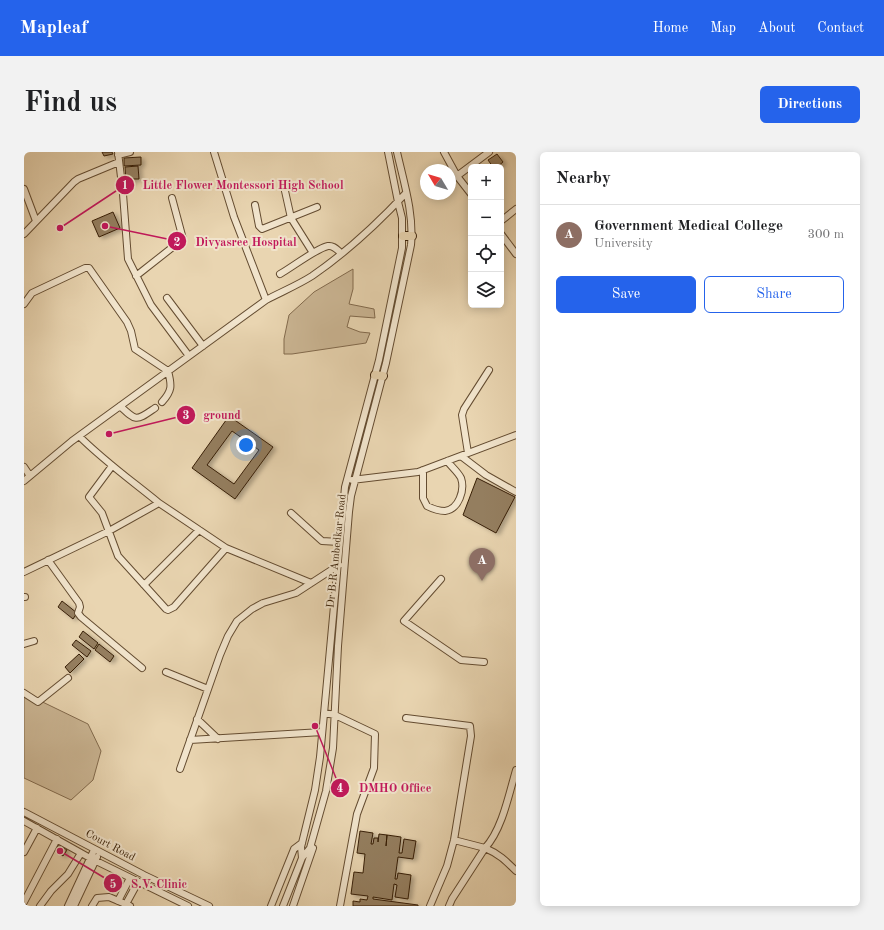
<!DOCTYPE html>
<meta charset="utf-8">
<style>
body{margin:0;font-family:"Old Standard TT",serif;background:#f2f2f2;color:#202124}
.controls{position:absolute;right:12px;top:12px;display:grid;overflow:hidden;border-radius:6px;box-shadow:0 2px 10px #0003}
.controls button{width:36px;height:36px;display:grid;place-items:center;padding:0;border:0;border-bottom:1px solid #e0e0e0;background:#fff;color:#202124;font:20px sans-serif}
.compass{position:absolute;left:396px;top:12px;width:36px;height:36px;border-radius:50%;background:#fff;box-shadow:0 2px 10px #0003;rotate:308deg}
.you{position:absolute;left:222px;top:293px;width:14px;height:14px;margin:-10px;border:3px solid #fff;border-radius:50%;background:#1a73e8;box-shadow:0 0 0 6px #1a73e833}
.badge{display:grid;place-items:center;width:26px;height:26px;border-radius:50%;background:#2563eb;color:#fff;font-size:13px;font-weight:700}
.pin{position:absolute;translate:-50% -33px;filter:drop-shadow(0 1px 2px #0008)}
.pin::after{content:'';position:absolute;top:21px;width:14px;height:12px;background:inherit;clip-path:polygon(0 0,100% 0,50% 100%)}
.list{margin:0;padding:0;list-style:none}
h2{display:flex;justify-content:space-between;align-items:center;height:52px;margin:0;padding:0 16px;font-size:17px}
h2 small{font-size:13px;font-weight:400;color:#757577}
.list li{display:grid;grid-template-columns:26px 1fr auto;gap:12px;align-items:center;box-sizing:border-box;height:60px;padding:0 16px;border-top:1px solid #e0e0e0}
.list b{display:block;font-size:15px;white-space:nowrap}
.list p{margin:0;font-size:13px;white-space:nowrap;color:#757577}
.list em{font-size:13px;font-style:normal;color:#757577}
.actions{display:flex;gap:8px;padding:12px 16px}
.actions a{flex:1;padding:9px 0;border:1px solid #2563eb;border-radius:6px;text-align:center;font-size:14px;color:#2563eb}
.actions .main{background:#2563eb;color:#fff}
.icon{flex:none;width:22px;height:22px;fill:none;stroke:currentColor;stroke-width:2;stroke-linecap:round;stroke-linejoin:round}
.map{position:relative;flex:none;width:492px;height:754px;overflow:hidden;border-radius:6px}
header{display:flex;align-items:center;gap:24px;box-sizing:border-box;height:56px;padding:0 20px;background:#2563eb;color:#fff}
header strong{font-size:19px}
nav{display:flex;gap:22px;margin-inline-start:auto;font-size:14px}
.intro{display:flex;align-items:center;justify-content:space-between;box-sizing:border-box;height:96px;padding:0 24px}
h1{margin:0;font-size:28px}
.button{padding:10px 18px;border-radius:6px;background:#2563eb;color:#fff;font-size:14px;font-weight:700}
main{display:flex;gap:24px;padding:0 24px}
aside{flex:1;background:#fff;border-radius:6px;box-shadow:0 2px 10px #0003}
.map>svg:first-child{display:block}
.green{fill:#cbb694;stroke:#826a4d}
.building{fill:#947e5f;stroke:#381f06;fill-rule:evenodd;filter:url(#shadow)}
.lines{fill:none;stroke-linecap:round;stroke-linejoin:round}
.minor-casing{stroke:#644c31;stroke-width:8}
.major-casing{stroke:#381f06;stroke-width:10}
.minor{stroke:#f1e4cc;stroke-width:6}
.major{stroke:#e9d5b1;stroke-width:8}
.labels{text-anchor:middle;dominant-baseline:central;stroke-width:4;stroke-linejoin:round;paint-order:stroke}
.street-label{font-size:11px;fill:#381f06;stroke:#f1e4cc}
.leader{fill:none;stroke:#c2185b;stroke-width:1.5}
.callout-dot{fill:#c2185b;stroke:#f1e4cc;stroke-width:1.5}
.mark-label{font-size:12px;text-anchor:middle;font-weight:bold;fill:#fff}
.callout-label{font-size:12px;text-anchor:middle;font-weight:bold;fill:#c2185b;stroke:#f1e4cc;stroke-width:4;stroke-linejoin:round;paint-order:stroke}
</style>
<header>
<strong>Mapleaf</strong>
<nav><a>Home</a><a>Map</a><a>About</a><a>Contact</a></nav>
</header>
<div class="intro"><h1>Find us</h1><a class="button">Directions</a></div>
<main>
<div class="map">
<svg width="492" height="754" viewBox="0 0 492 754">
<defs>
<filter id="shadow"><feDropShadow dx="3.5" dy="2" stdDeviation="2" flood-color="#0004"/></filter>
</defs>
<rect width="100%" height="100%" fill="#e9d5b1"/>
<filter id="stains"><feTurbulence type="fractalNoise" baseFrequency=".005" numOctaves="4"/><feColorMatrix values="0 0 0 0 .2 0 0 0 0 .09 0 0 0 0 .02 0 0 0 .5 -.17"/></filter>
<radialGradient id="worn" r=".72"><stop offset=".6" stop-color="#630" stop-opacity="0"/><stop offset="1" stop-color="#630" stop-opacity=".3"/></radialGradient>
<path class="green" d="M 329,117 L 329,137 L 325,152 L 350,157 L 351,166 L 326,164 L 323,175 L 336,180 L 346,181 L 342,191 L 268,202 L 260,202 L 260,187 L 265,163 L 290,140 Z
M 0,541 L 64,572 L 77,599 L 69,628 L 47,648 L 0,626 Z"/>
<path class="building" d="M 78,0 L 88,0 L 89,2 L 80,4 Z
M 473,2 L 479,10 L 473,15 L 469,15 L 464,8 Z
M 117,5 L 117,13 L 100,14 L 100,6 Z
M 114,14 L 115,27 L 108,27 L 108,31 L 102,31 L 101,15 Z
M 89,60 L 96,76 L 75,85 L 68,69 Z
M 205,264 L 249,295 L 211,347 L 168,316 ZM 208,279 L 235,298 L 210,332 L 183,313 Z
M 453,326 L 491,345 L 472,381 L 439,363 Z
M 38,449 L 53,461 L 49,467 L 34,455 Z
M 59,479 L 74,491 L 70,497 L 55,485 Z
M 52,488 L 67,499 L 63,505 L 48,493 Z
M 75,492 L 90,504 L 86,510 L 71,498 Z
M 55,502 L 60,507 L 46,521 L 41,515 Z
M 336,679 L 349,681 L 347,692 L 349,692 L 350,686 L 354,686 L 354,690 L 355,682 L 363,683 L 362,694 L 363,683 L 377,685 L 375,701 L 378,701 L 380,687 L 392,689 L 389,707 L 374,705 L 371,727 L 373,727 L 374,721 L 387,723 L 384,747 L 371,745 L 373,733 L 370,732 L 368,748 L 349,745 L 349,747 L 394,753 L 394,754 L 329,754 L 329,749 L 336,750 L 336,747 L 343,748 L 344,744 L 327,742 L 330,720 L 339,721 L 341,702 L 333,701 Z
M 35,692 L 43,698 L 39,704 L 31,698 Z"/>
<g class="lines">
<g class="minor-casing">
<path id="minor" d="M 94,0 L 99,42 L 104,107 L 127,153 L 165,204 L 242,148
M 190,0 L 210,65 L 242,148 C 257,140 274,133 288,124 C 323,100 354,71 382,41
M 420,0 L 433,24 L 447,42
M 94,3 L 106,0
M 433,24 L 465,0
M 0,37 L 12,69
M 261,39 L 267,66 L 289,101
M 231,53 L 235,74 L 238,77 L 293,55
M 477,69 L 492,57
M 0,82 L 50,30 L 54,27 L 95,10
M 477,82 L 492,102
M 256,122 C 267,116 293,96 304,94 C 310,93 313,98 317,101
M 112,124 L 159,87 L 148,46
M 143,146 L 179,194
M 0,152 L 8,141 L 61,116 L 65,116 L 103,170 L 107,179 L 111,197 L 144,219 C 148,234 148,239 138,250
M 96,254 C 113,270 112,269 131,256
M 55,284 C 80,309 108,329 135,351
M 444,301 L 438,263 L 440,257 L 465,218
M 437,304 L 462,323 L 492,340
M 88,314 L 65,345 L 78,361 L 94,404 L 142,457 L 144,458 L 150,455 L 202,396
M 0,315 L 6,324
M 399,318 L 399,346 L 403,354 C 409,357 414,359 421,359 C 435,357 441,338 437,326 C 434,320 427,314 423,309
M 328,328 L 394,320 L 492,283
M 0,329 L 48,289 L 165,204
M 267,361 L 298,389 L 315,390
M 24,408 L 55,451 L 56,455 L 54,461 L 57,465 L 118,516
M 0,420 L 85,379 L 135,351 L 202,396 L 287,431
M 417,427 L 380,469 L 437,508 L 460,510
M 120,433 L 175,378
M 0,445 L 1,445
M 0,492 L 10,489
M 142,520 L 184,537
M 0,541 L 14,550 L 44,526
M 300,561 L 311,563 L 351,582 L 350,616 L 333,662 L 316,754
M 382,566 L 446,574 L 447,584 L 430,688 L 423,714 L 406,754
M 173,567 L 194,587
M 166,588 L 298,580
M 156,617 L 196,503 L 204,484 L 213,469 L 228,457 L 239,451 L 272,441 L 315,413
M 0,660 L 120,723 L 185,754
M 0,669 L 66,706 L 164,754
M 430,688 L 461,696 C 478,678 485,642 492,618
M 0,700 L 13,676
M 278,706 L 286,696 L 302,639 L 309,596 L 314,494 L 325,360 L 327,344 L 362,211 L 387,93 C 390,62 380,31 373,0
M 94,749 L 106,726
M 0,750 L 33,687
M 102,752 L 114,730
M 16,754 L 27,739 L 44,722 L 57,701
M 44,754 L 70,698
M 50,754 L 73,705
M 68,754 L 73,746 L 85,745 L 106,754
M 247,754 L 270,697 L 278,691
M 259,754 L 278,706 L 277,695 L 291,638 L 296,605 L 321,335 L 355,208 L 378,96 L 378,66 L 374,50 L 364,0
M 269,754 L 289,696
M 425,754 L 428,747 L 461,696 C 475,702 481,708 492,719"/>
</g>
<g class="major-casing">
<path id="major" d="M 379,84 L 388,84
M 351,223 L 359,224"/>
</g>
<use href="#minor" class="minor"/>
<use href="#major" class="major"/>
</g>
<g class="labels">
<g class="street-label">
<text transform="translate(313 399) rotate(-84)">Dr B.R Ambedkar Road</text>
<text transform="translate(86 694) rotate(28)">Court Road</text>
</g>
</g>
<path class="leader" d="M36 76L101 33M81 74L153 89M85 282L162 263M291 574L316 636M36 699L89 731"/>
<g class="callout-dot">
<circle cx="36" cy="76" r="4"/>
<circle cx="81" cy="74" r="4"/>
<circle cx="85" cy="282" r="4"/>
<circle cx="291" cy="574" r="4"/>
<circle cx="36" cy="699" r="4"/>
<circle cx="101" cy="33" r="10"/>
<circle cx="153" cy="89" r="10"/>
<circle cx="162" cy="263" r="10"/>
<circle cx="316" cy="636" r="10"/>
<circle cx="89" cy="731" r="10"/>
</g>
<g class="mark-label">
<text x="101" y="37">1</text>
<text x="153" y="94">2</text>
<text x="162" y="267">3</text>
<text x="316" y="640">4</text>
<text x="89" y="736">5</text>
</g>
<g class="callout-label">
<text x="219" y="37">Little Flower Montessori High School</text>
<text x="222" y="94">Divyasree Hospital</text>
<text x="198" y="267">ground</text>
<text x="371" y="640">DMHO Office</text>
<text x="135" y="736">S.V. Clinic</text>
</g>
<rect width="100%" height="100%" filter="url(#stains)"/>
<rect width="100%" height="100%" fill="url(#worn)"/>
</svg>
<div class="controls">
<button>+</button>
<button>−</button>
<button><svg class="icon" aria-label="locate" viewBox="0 0 24 24"><circle cx="12" cy="12" r="6"/><path d="M12 2v4M12 18v4M2 12h4M18 12h4"/></svg></button>
<button><svg class="icon" aria-label="layers" viewBox="0 0 24 24"><path d="M12 4l9 5-9 5-9-5zM3 14l9 5 9-5"/></svg></button>
</div>
<svg class="compass" viewBox="-18 -18 36 36"><path d="M0-13l5 13h-10z" fill="#e53935"/><path d="M0 13l5-13h-10z" fill="#757577"/></svg>
<div class="you"></div>
<div class="pin badge" style="left:458px;top:429px;background:#8d6e63">A</div>
</div>
<aside>
<h2>Nearby<small></small></h2>
<ul class="list">
<li><span class="badge" style="background:#8d6e63">A</span><div><b>Government Medical College</b><p>University</p></div><em>300 m</em></li>
</ul>
<div class="actions"><a class="main">Save</a><a>Share</a></div>
</aside>
</main>
